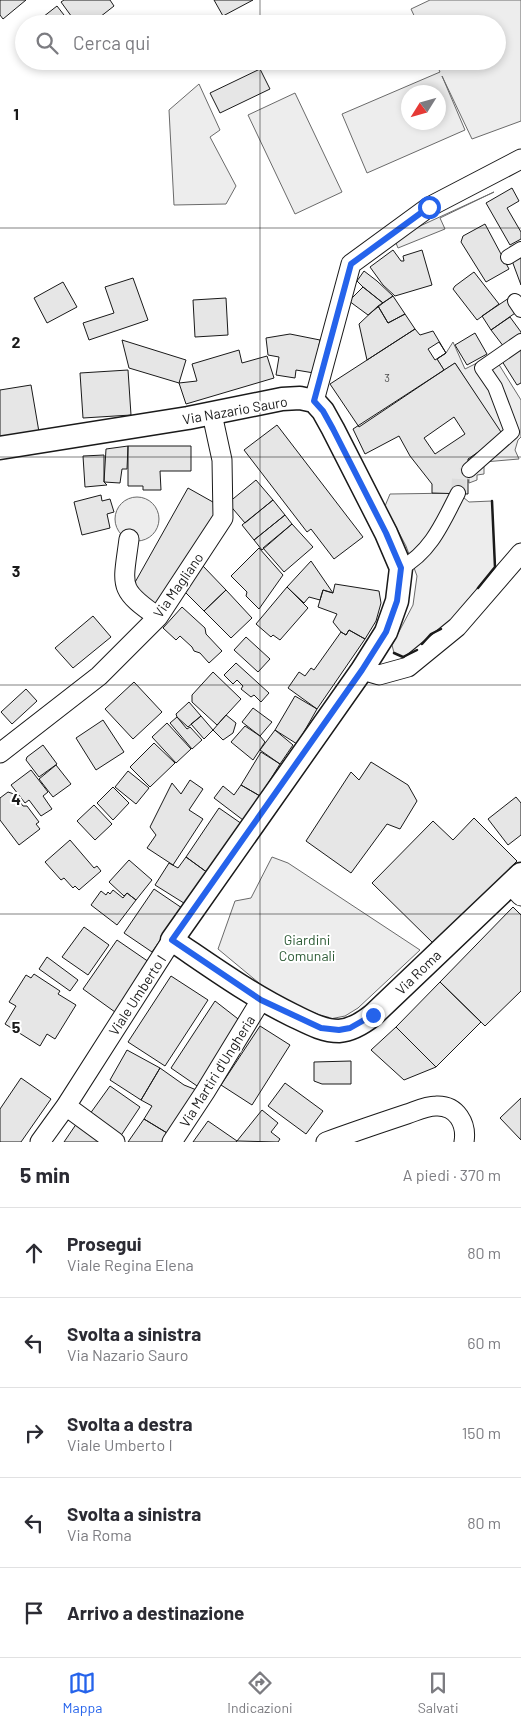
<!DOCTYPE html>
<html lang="it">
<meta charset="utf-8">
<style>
body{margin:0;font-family:Barlow,sans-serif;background:#f7f7f7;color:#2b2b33}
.compass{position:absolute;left:401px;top:85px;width:45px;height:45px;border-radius:50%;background:#fff;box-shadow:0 2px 8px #0003;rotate:233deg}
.stop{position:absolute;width:15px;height:15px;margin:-11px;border:4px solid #2563eb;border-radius:50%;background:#fff}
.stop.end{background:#2563eb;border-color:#fff;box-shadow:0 1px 5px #0008}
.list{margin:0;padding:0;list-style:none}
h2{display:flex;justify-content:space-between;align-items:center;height:65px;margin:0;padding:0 20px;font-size:21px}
h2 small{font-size:16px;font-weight:400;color:#7c7c81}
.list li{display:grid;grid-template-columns:32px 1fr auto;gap:15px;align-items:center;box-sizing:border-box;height:90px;padding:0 20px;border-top:1px solid #e1e1e2}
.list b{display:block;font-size:19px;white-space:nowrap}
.list p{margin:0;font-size:16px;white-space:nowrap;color:#7c7c81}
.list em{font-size:16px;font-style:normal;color:#7c7c81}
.icon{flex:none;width:28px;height:28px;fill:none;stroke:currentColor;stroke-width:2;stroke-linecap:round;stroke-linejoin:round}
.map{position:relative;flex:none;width:521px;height:1142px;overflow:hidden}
.search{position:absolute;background:#fff;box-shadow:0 2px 8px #0003;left:15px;right:15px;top:15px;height:55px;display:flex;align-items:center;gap:12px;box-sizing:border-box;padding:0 18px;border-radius:28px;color:#7c7c81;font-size:19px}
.sheet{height:515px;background:#fff}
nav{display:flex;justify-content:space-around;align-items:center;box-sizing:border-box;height:70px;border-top:1px solid #e1e1e2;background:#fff;font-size:14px;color:#7c7c81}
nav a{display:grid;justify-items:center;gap:2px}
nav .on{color:#2563eb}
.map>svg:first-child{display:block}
.built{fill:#ededed;stroke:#6a6a6a;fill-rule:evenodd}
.building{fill:#e6e6e6;stroke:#1a1a1a;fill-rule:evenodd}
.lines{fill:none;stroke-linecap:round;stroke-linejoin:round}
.pedestrian-tunnel{stroke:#ddd;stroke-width:14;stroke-dasharray:14 7;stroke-linecap:butt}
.pedestrian-casing{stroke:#1a1a1a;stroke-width:16}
.minor-casing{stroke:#1a1a1a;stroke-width:21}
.tertiary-casing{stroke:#1a1a1a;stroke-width:25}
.pedestrian{stroke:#fff;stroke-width:14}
.minor{stroke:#fff;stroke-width:19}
.tertiary{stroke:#fff;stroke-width:22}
.wall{stroke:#1a1a1a;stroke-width:2.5}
.route{stroke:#2563eb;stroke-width:6}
.grid{fill:none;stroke:#1a1a1a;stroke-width:1;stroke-opacity:0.55}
.labels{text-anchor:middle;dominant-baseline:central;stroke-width:4;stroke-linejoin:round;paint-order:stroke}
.number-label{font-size:11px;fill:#4d4d4d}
.street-label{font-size:14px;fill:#1a1a1a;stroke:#fff}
.park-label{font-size:14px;fill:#2b5a34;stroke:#fff}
.grid-label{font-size:16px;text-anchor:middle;font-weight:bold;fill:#1a1a1a;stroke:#fff;stroke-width:4;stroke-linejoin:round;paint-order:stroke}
</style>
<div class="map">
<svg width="521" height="1142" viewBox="0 0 521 1142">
<rect width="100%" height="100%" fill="#fff"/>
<path class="built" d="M 430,0 L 521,0 L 521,121 L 472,139 L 442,76 L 465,130 L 367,173 L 342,114 L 440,72 L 435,61 L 497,61 L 497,24 L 418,24 L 411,9 ZM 408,92 L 438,92 L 438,122 L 408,122 Z
M 199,84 L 220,130 L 210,137 L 236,186 L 226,204 L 174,205 L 169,110 Z
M 295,93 L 342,192 L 295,214 L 248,115 Z
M 494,192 L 440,218 L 445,229 L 398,248 L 394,238 Z
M 453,342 L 465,369 L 493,355 L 521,400 L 521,437 L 518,440 L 515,450 L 519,459 L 484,462 L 484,474 L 477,475 L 477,480 L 469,483 L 468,459 L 502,435 L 455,363 L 444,370 L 437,359 L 446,353 Z
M 458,493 L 469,502 L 492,501 L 495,567 L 447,625 L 431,634 L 418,649 L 403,657 L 394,653 L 392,645 L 413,605 L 417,576 L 406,546 L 385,506 L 390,494 Z
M115 519a22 22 0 1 1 44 0a22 22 0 1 1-44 0Z
M 272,857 L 288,863 L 420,950 L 358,1008 L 345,1016 L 330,1019 L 277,998 L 218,949 L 235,901 L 251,898 Z"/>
<path class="building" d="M 0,0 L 26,0 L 3,19 L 0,15 Z
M 64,0 L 110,0 L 114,6 L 91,24 L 77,24 L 61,2 Z
M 214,0 L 253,0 L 223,16 Z
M 57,6 L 71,24 L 34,24 Z
M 260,69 L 270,89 L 220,113 L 210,93 Z
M 512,188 L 519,201 L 507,208 L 521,232 L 521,239 L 510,245 L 486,203 Z
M 485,224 L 509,269 L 486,282 L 461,242 L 463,236 Z
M 393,250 L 401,261 L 404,261 L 403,256 L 422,250 L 432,285 L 395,296 L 383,285 L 370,267 Z
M 521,254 L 521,285 L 511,258 Z
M 364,271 L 377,281 L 393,296 L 383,303 L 363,287 L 357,281 Z
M 474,272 L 499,304 L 477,320 L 453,289 L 455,286 Z
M 133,278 L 148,320 L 89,340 L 83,323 L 114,313 L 105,287 Z
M 63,282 L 77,307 L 47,323 L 34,298 Z
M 363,287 L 383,303 L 368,315 L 349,301 Z
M 393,296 L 405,314 L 388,323 L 378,306 Z
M 226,298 L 228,335 L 195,337 L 193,300 Z
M 509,298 L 518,311 L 491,330 L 482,316 Z
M 378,306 L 388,323 L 405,314 L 415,329 L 367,360 L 359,324 Z
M 510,317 L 521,332 L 521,335 L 504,347 L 491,330 Z
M 415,329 L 420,335 L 433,331 L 446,353 L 437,359 L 444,370 L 359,427 L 330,384 Z
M 475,333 L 487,354 L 467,365 L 455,345 Z
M 290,334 L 320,340 L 314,373 L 296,370 L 295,378 L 276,375 L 279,357 L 268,355 L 266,338 Z
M 122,340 L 186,360 L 179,383 L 129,368 Z
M 439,342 L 446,353 L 435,360 L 428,349 Z
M 521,345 L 521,383 L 517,385 L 500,358 Z
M 239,350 L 242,363 L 267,356 L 274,378 L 186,404 L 179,383 L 197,381 L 192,364 Z
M 455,363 L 503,435 L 468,459 L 468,494 L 432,493 L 432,484 L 410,456 L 399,436 L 365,454 L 353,429 ZM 454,417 L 465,434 L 435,454 L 424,438 Z
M 128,370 L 131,415 L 83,418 L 80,373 Z
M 31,385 L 39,432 L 0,438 L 0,390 Z
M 277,425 L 363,537 L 334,559 L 311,529 L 307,532 L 244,450 Z
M 128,446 L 127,469 L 122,469 L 120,483 L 104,482 L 106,449 Z
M 128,446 L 191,446 L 191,471 L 160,471 L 161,490 L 143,490 L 143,486 L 128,486 Z
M 104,455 L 104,482 L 107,485 L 85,487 L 83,456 Z
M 256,480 L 273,500 L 245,523 L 228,503 Z
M 188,488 L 220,506 L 160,610 L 129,593 Z
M 101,495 L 102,501 L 110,499 L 114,512 L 107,514 L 110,528 L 82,535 L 74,502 Z
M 273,500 L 285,515 L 254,540 L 242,525 Z
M 285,515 L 292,524 L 262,550 L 254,540 Z
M 292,524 L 313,547 L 284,572 L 263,548 Z
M 259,548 L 283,575 L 259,609 L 246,596 L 247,592 L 231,576 Z
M 311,561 L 333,593 L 323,590 L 320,600 L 309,597 L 304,603 L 287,587 Z
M 203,566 L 226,590 L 204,611 L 181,588 Z
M 335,584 L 379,591 L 381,603 L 376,621 L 365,639 L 349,630 L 346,635 L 341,632 L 333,622 L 337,614 L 318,607 L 323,590 L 333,593 Z
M 287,587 L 308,608 L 280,640 L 273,635 L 271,637 L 256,624 Z
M 226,590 L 252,618 L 231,638 L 204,611 Z
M 182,607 L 205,628 L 206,634 L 222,651 L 209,663 L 200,653 L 194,651 L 192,647 L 180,636 L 176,640 L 163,628 Z
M 93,616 L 111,637 L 73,668 L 55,648 Z
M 349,630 L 365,639 L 317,709 L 288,688 L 299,672 L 305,676 L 311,668 L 314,670 L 341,632 L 346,635 Z
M 246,637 L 270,659 L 258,672 L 234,650 Z
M 236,663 L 269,693 L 261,702 L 254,695 L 251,697 L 241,689 L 243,686 L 237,680 L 233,684 L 224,675 Z
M 213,672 L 241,699 L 217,725 L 192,702 L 192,695 Z
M 134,682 L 162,712 L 133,739 L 105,709 Z
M 26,689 L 37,701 L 12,724 L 1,712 Z
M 295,696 L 317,709 L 297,744 L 275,730 Z
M 189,702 L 201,716 L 188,727 L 177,717 L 176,714 Z
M 253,708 L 272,722 L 260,736 L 242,722 Z
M 226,715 L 236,723 L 233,733 L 223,740 L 213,730 Z
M 201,716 L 213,730 L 204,739 L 191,724 Z
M 177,717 L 187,729 L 190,727 L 202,740 L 192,749 L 170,723 Z
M 103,720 L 124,752 L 96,770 L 76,738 Z
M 167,723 L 191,749 L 176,763 L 152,737 Z
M 245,726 L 260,736 L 265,742 L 253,760 L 231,742 Z
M 275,730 L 293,745 L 280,764 L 260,750 Z
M 154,743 L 175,763 L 150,787 L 130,767 Z
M 43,745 L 57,764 L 39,777 L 26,760 L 27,757 Z
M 261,752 L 280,764 L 260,796 L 241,785 Z
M 371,762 L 408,785 L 417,801 L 400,829 L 387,824 L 351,873 L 306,841 L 351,772 L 359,780 Z
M 56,765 L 71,784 L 53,797 L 39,779 Z
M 31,770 L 48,792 L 43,796 L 52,809 L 41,816 L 29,800 L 25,803 L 11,785 Z
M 128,771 L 149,788 L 136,804 L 115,787 Z
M 190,780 L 203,789 L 189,810 L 203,819 L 173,865 L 147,848 L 156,835 L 150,827 L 172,783 L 181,794 Z
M 241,785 L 260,796 L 243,820 L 214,798 L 223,786 L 234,795 Z
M 113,787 L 129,803 L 113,820 L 97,803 Z
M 8,792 L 14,794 L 23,806 L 27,806 L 39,822 L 36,824 L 40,829 L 19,845 L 0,820 L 0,798 Z
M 516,797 L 521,803 L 521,835 L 508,845 L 488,819 Z
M 94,805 L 112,824 L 95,840 L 77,821 Z
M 219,808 L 242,824 L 208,873 L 186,857 Z
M 474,818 L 517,861 L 435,945 L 372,883 L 433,821 L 453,840 Z
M 70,840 L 94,868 L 97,866 L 101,871 L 79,890 L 75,886 L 73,888 L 64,878 L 61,880 L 45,862 Z
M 186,857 L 208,873 L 187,905 L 155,885 L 169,863 L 178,868 Z
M 129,860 L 152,880 L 136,900 L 127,893 L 124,896 L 109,882 Z
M 154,889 L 182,908 L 152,952 L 124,933 Z
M 113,890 L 123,898 L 127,893 L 136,900 L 117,925 L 91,905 L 101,891 L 106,895 L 108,892 L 110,894 Z
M 513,907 L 521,915 L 521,991 L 485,1026 L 440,982 Z
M 84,927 L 109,945 L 88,975 L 62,957 Z
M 117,940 L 149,962 L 115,1012 L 83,989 Z
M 47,957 L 78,980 L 70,991 L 39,969 Z
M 34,974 L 60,991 L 58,994 L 76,1005 L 55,1039 L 47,1034 L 40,1046 L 5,1024 L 16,1006 L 9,1002 L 26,975 L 31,978 Z
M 171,976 L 208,1000 L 165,1066 L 128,1042 Z
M 440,982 L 481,1022 L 436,1067 L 396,1027 Z
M 215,1001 L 242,1022 L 200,1088 L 171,1068 Z
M 260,1026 L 290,1045 L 252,1105 L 221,1085 Z
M 396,1027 L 436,1067 L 404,1080 L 371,1050 Z
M 127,1050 L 160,1068 L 141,1100 L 110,1080 Z
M 351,1061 L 351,1084 L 322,1084 L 314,1081 L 314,1062 Z
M 160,1068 L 184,1085 L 199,1091 L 172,1136 L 144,1119 L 152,1106 L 141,1100 Z
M 21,1078 L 51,1099 L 21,1142 L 0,1142 L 0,1109 Z
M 285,1083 L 323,1111 L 306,1134 L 268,1106 Z
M 110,1086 L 140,1107 L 118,1140 L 87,1118 Z
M 521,1098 L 521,1140 L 500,1118 Z
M 262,1110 L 278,1123 L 271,1132 L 280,1139 L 278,1142 L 237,1141 Z
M 144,1119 L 172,1136 L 168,1142 L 128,1142 Z
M 79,1120 L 111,1142 L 64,1142 Z
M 208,1121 L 237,1141 L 236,1142 L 193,1142 Z"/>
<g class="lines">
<path class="pedestrian-tunnel" d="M 458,493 L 459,478 L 469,470"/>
<g class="pedestrian-casing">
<path id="pedestrian" d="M 508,257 L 521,249
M 515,301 L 521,310
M 469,470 L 512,432 L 495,387 L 482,368 L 521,341
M 401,568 C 431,552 443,522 458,493"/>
</g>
<g class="minor-casing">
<path id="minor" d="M 314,401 L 351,264 L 429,207 L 521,159
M 129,539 C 123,586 117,589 158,617
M 362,670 L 379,675 L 408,667 L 457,627 L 521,553
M 0,753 L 99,676 L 158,617 L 223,518 L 222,460 L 212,414
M 510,884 L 521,896
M 66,1106 L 115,1142
M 40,1142 L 66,1106 L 172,940
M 172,1142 L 205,1092 L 261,1000
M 326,1142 C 353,1132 380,1123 407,1114 C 416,1111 426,1106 436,1106 C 457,1105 467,1124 464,1142"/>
</g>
<g class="tertiary-casing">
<path id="tertiary" d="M 0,448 L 188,418 L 282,399 L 300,398 L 314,401 L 323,411 L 333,429 L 386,533 L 401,568 L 397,601 L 386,632 L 362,670 L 172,940 C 212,967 249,994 292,1015 C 307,1022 322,1031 339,1031 C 352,1030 363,1023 373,1015 L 521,874"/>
</g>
<use href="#pedestrian" class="pedestrian"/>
<use href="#minor" class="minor"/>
<use href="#tertiary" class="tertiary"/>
<path class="wall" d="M 478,588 L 495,567 L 492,501
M 422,644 L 431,634 L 441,629
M 394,653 L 403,657 L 417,650"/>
</g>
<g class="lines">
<path class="route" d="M 373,1015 L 350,1028 L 339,1030 L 321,1028 L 261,1000 L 172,940 L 362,670 L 386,632 L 397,601 L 401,568 L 386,533 L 333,429 L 323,411 L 314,401 L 351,264 L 429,207"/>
</g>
<path class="grid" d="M 260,0 L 260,24M 260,61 L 260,1142M 0,228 L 521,228M 0,457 L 521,457M 0,685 L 521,685M 0,914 L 521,914"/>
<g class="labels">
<g class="number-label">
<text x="387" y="377">3</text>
</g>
<g class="street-label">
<text transform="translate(235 410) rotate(-10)">Via Nazario Sauro</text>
<text transform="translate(178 585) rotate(-55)">Via Magliano</text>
<text transform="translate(418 972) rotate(-44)">Via Roma</text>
<text transform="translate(137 995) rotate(-57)">Viale Umberto I</text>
<text transform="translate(217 1071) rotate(-58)">Via Martiri d'Ungheria</text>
</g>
<g class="park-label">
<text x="307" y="939">Giardini<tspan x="307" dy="16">Comunali</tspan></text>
</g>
</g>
<g class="grid-label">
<text x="16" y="120">1</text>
<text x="16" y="348">2</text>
<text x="16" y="577">3</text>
<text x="16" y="805">4</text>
<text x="16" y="1033">5</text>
</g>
</svg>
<svg class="compass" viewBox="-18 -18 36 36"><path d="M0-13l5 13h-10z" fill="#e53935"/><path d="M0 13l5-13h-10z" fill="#7c7c81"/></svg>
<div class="stop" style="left:429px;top:207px"></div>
<div class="stop end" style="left:373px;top:1015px"></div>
<div class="search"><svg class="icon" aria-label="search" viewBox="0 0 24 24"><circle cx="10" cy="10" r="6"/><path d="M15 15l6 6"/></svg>Cerca qui</div>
</div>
<section class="sheet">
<h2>5 min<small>A piedi · 370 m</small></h2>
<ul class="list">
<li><svg class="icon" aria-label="ahead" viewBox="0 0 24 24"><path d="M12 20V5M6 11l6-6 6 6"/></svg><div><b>Prosegui</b><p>Viale Regina Elena</p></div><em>80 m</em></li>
<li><svg class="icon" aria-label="left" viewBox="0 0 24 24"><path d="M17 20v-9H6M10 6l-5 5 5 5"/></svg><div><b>Svolta a sinistra</b><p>Via Nazario Sauro</p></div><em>60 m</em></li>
<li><svg class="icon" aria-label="right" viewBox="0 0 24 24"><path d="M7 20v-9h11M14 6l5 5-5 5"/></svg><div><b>Svolta a destra</b><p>Viale Umberto I</p></div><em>150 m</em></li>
<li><svg class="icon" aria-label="left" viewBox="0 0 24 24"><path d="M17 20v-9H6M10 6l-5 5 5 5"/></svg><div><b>Svolta a sinistra</b><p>Via Roma</p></div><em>80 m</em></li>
<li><svg class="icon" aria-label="arrive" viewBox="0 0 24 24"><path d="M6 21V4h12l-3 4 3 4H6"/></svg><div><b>Arrivo a destinazione</b></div></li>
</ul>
</section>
<nav>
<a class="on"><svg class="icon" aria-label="map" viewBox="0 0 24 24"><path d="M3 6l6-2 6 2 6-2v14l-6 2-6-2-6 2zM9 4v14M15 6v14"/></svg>Mappa</a>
<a><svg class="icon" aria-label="directions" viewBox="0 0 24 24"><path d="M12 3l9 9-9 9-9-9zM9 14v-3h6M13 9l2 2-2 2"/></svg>Indicazioni</a>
<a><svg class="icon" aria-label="saved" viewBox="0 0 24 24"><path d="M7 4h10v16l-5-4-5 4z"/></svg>Salvati</a>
</nav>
